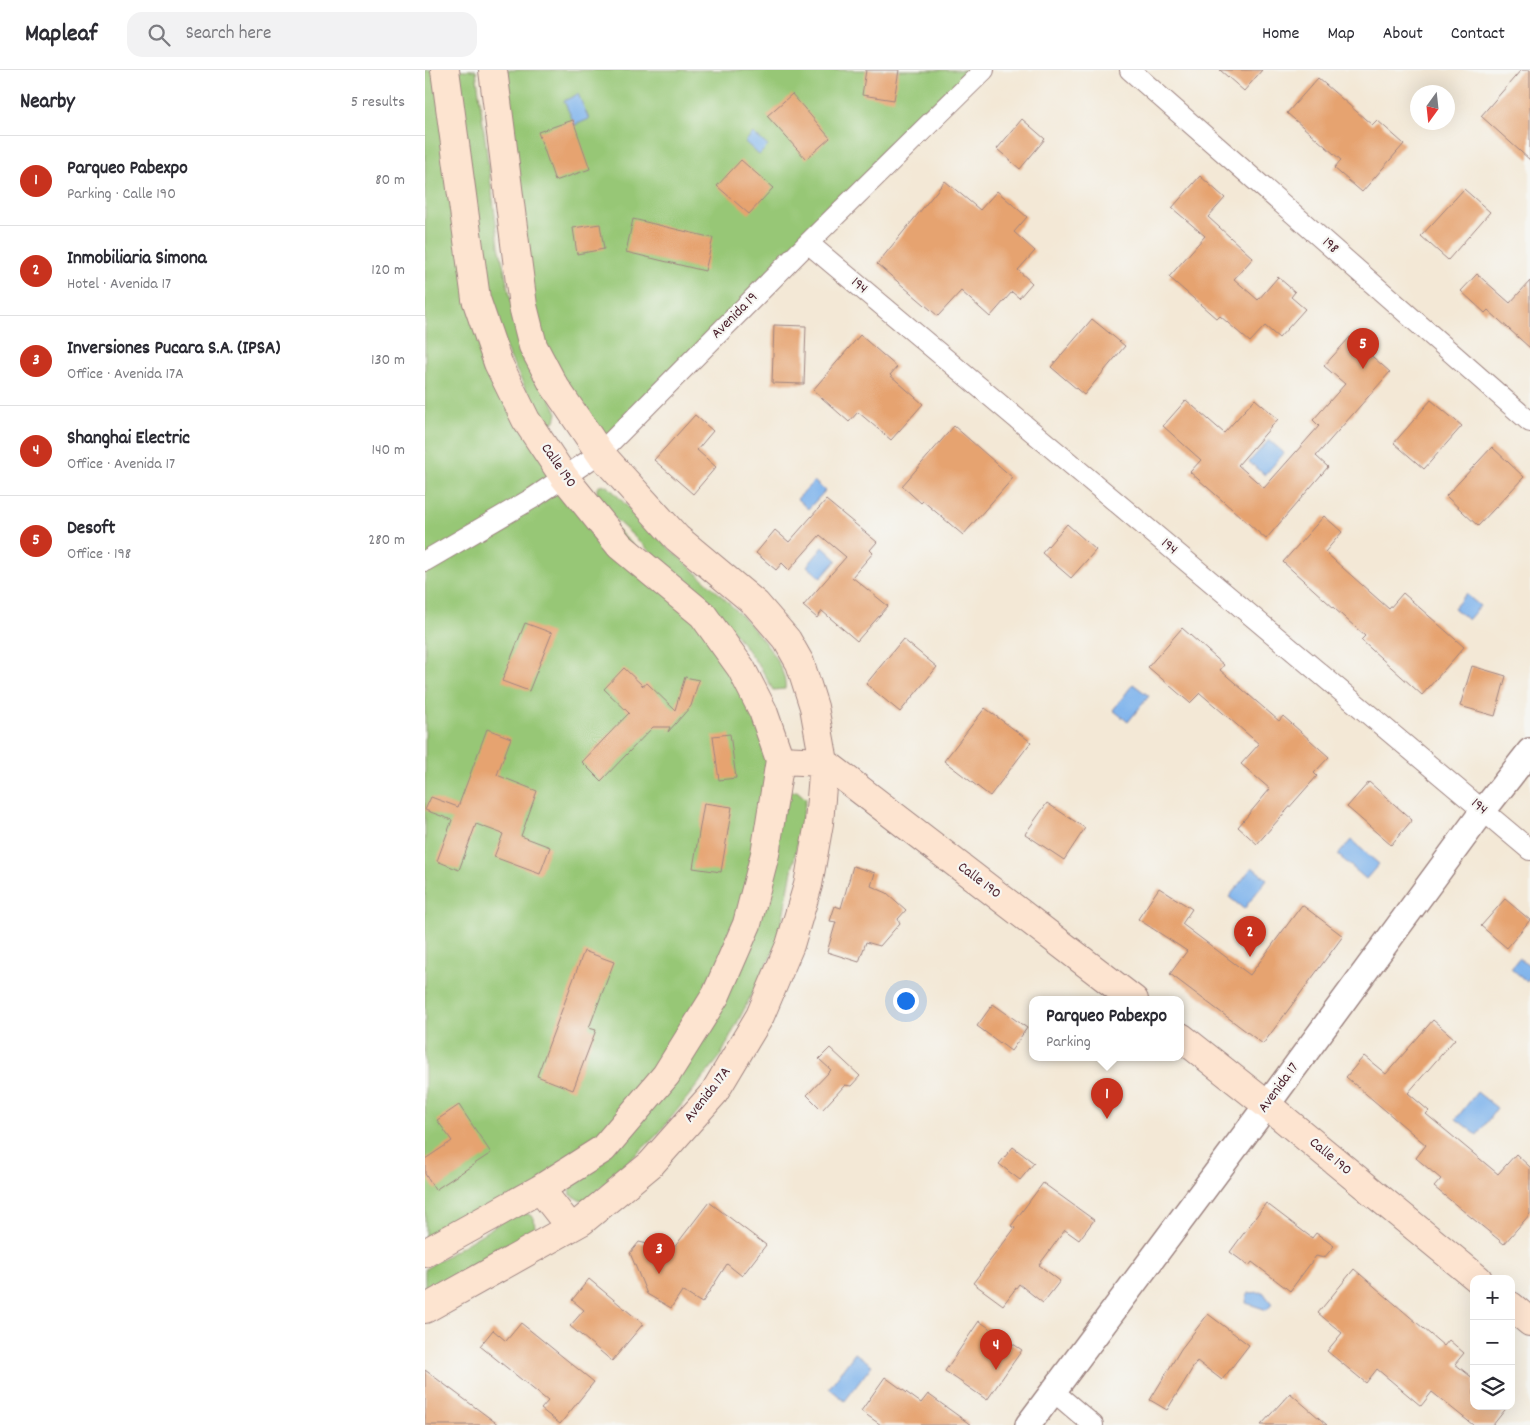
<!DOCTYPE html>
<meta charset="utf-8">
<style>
body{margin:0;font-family:Dekko,sans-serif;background:#f2f2f3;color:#2b2b33}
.controls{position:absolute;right:15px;bottom:15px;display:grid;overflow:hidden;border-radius:10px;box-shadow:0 5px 20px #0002}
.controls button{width:45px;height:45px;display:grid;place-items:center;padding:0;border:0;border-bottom:1px solid #e1e1e2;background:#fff;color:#2b2b33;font:25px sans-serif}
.compass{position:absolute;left:985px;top:15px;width:45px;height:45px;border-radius:50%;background:#fff;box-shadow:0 5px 20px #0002;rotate:195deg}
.you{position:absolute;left:480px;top:930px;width:18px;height:18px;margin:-12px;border:4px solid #fff;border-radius:50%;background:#1a73e8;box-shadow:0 0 0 8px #1a73e833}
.badge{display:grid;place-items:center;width:32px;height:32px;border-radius:50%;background:#c8321e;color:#fff;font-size:16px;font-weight:700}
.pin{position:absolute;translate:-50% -41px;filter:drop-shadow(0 1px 2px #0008)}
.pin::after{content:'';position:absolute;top:26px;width:18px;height:15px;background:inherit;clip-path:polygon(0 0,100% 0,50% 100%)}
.popup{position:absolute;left:604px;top:926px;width:155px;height:65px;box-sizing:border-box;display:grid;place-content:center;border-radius:10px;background:#fff;filter:drop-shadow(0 1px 4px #0005);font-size:16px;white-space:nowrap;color:#7c7c81}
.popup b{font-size:19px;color:#2b2b33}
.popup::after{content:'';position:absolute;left:50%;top:100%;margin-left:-10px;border:10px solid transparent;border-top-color:#fff}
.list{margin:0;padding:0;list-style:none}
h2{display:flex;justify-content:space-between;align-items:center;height:65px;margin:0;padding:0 20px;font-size:21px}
h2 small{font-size:16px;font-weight:400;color:#7c7c81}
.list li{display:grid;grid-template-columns:32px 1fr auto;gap:15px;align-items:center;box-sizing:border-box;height:90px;padding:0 20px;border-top:1px solid #e1e1e2}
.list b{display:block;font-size:19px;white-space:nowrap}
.list p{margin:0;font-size:16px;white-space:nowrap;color:#7c7c81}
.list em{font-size:16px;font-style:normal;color:#7c7c81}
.icon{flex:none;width:28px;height:28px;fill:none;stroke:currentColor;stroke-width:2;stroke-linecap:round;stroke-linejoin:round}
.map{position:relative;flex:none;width:1105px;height:1355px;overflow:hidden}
header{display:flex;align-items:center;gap:30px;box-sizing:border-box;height:70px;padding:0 25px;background:#fff;border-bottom:1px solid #e1e1e2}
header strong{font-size:24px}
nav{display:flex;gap:28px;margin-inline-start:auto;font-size:18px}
.search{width:350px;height:45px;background:#f2f2f3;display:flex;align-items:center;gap:12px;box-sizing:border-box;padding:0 18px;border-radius:15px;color:#7c7c81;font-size:19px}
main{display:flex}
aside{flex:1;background:#fff}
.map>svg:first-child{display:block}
.green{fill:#97c776;stroke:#707350}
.water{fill:#7eb3ec;stroke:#64698c}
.building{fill:#e6a36f}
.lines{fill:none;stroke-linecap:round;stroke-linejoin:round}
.minor-casing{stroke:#9e8480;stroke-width:22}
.tertiary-casing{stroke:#9e8480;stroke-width:28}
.secondary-casing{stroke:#9e8480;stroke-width:30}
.minor{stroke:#fff;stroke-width:20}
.tertiary{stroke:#fff;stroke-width:25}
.secondary{stroke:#fde4d0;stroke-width:28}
.labels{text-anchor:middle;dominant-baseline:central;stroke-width:4.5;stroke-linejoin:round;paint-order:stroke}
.street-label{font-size:15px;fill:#4a1f2b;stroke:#f6f6f2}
</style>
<header>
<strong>Mapleaf</strong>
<div class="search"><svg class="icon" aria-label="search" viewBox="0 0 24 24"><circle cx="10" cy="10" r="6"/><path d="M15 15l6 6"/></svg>Search here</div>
<nav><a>Home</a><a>Map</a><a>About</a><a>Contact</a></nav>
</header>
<main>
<aside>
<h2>Nearby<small>5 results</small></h2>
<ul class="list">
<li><span class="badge">1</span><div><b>Parqueo Pabexpo</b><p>Parking · Calle 190</p></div><em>80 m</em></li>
<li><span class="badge">2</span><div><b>Inmobiliaria Simona</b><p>Hotel · Avenida 17</p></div><em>120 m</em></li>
<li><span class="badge">3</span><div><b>Inversiones Pucara S.A. (IPSA)</b><p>Office · Avenida 17A</p></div><em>130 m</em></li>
<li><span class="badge">4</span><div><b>Shanghai Electric</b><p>Office · Avenida 17</p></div><em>140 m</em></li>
<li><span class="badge">5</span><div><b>Desoft</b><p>Office · 198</p></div><em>280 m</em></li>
</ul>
</aside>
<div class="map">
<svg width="1105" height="1355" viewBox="0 0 1105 1355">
<rect width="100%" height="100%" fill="#f6f6f2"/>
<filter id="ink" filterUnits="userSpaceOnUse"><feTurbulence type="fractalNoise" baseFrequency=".02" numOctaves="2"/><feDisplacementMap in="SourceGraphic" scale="10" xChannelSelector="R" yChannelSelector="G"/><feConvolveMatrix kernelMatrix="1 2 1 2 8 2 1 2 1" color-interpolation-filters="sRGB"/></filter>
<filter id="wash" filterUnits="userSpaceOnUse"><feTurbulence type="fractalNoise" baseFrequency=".0096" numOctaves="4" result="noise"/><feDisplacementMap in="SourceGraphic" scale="20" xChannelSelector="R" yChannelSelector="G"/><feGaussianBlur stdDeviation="1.12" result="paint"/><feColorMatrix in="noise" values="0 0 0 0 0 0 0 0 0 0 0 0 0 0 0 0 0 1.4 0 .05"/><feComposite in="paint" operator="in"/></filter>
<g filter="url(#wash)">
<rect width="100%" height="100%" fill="#f3e8d6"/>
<path class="green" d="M 0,0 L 20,0 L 51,229 L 139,407 L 278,545 L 355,690 L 322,854 L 178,1079 L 0,1183 Z
M 34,0 L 51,0 L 74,176 L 91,252 L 132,343 L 130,351 L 126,353 L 116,351 L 72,260 L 55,179 Z
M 68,0 L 544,0 L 547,11 L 175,383 L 108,276 Z
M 177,414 L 184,417 C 204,438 224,460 246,480 C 273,505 365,580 360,619 L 348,620 L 337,600 L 300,550 L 179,439 L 172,427 L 172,418 Z
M 372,721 L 381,729 L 353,872 L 295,987 L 233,1064 L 168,1125 L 156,1131 L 146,1125 L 145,1117 L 251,1011 L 364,722 Z
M 91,1143 L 103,1144 L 109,1148 L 110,1158 L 99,1168 L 0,1221 L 0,1199 Z"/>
<path class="water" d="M 153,24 L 164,49 L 150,55 L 139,31 Z
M 328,63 L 343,76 L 334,85 L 320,72 Z
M 844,370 L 859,383 L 840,405 L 824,392 Z
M 389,411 L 400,421 L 383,439 L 372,429 Z
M 398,477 L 412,490 L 396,508 L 382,496 Z
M 1041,524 L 1055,536 L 1043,550 L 1029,538 Z
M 708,614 L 724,626 L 703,652 L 688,640 Z
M 926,770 L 954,794 L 941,809 L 913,785 Z
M 827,797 L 842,809 L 819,839 L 804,827 Z
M 1094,888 L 1105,897 L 1105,908 L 1102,912 L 1086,898 Z
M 1052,1022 L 1072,1038 L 1052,1065 L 1031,1049 Z
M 838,1222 L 847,1234 L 842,1240 L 821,1233 L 822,1223 Z
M 430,1283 L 447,1295 L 420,1331 L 404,1318 Z"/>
<g id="blocks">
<path class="building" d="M 441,0 L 474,0 L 469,30 L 437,25 Z
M 795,0 L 837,0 L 819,21 Z
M 1096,0 L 1105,0 L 1105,90 L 1056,46 Z
M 893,8 L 947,55 L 952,50 L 979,74 L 937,122 L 909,98 L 916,90 L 862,43 Z
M 367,24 L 405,68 L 381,89 L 342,46 Z
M 597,49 L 620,69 L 595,99 L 572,79 Z
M 148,50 L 165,99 L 130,111 L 113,62 Z
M 316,90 L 348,118 L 324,144 L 292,116 Z
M 775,106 L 800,128 L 783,147 L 828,188 L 809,209 L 833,230 L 853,207 L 870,222 L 866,227 L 880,239 L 854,268 L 840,256 L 825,272 L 795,246 L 792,249 L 744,207 L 780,166 L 747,138 Z
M 520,111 L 555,140 L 572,121 L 602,147 L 589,162 L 610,181 L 593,200 L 607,213 L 594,228 L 587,222 L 565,247 L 536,221 L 513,246 L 452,194 Z
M 1039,119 L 1065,142 L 1023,190 L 996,166 Z
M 208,149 L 288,168 L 280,201 L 201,182 Z
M 175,154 L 179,179 L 152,184 L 148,158 Z
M 1052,204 L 1085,233 L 1105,211 L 1105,278 L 1063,240 L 1060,243 L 1036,221 Z
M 667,249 L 700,276 L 659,325 L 626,297 Z
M 349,255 L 381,256 L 379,314 L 347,313 Z
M 435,265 L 472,297 L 465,305 L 498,334 L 466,370 L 433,342 L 424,352 L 388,320 Z
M 925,267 L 965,302 L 891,386 L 903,397 L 841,469 L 765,402 L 776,390 L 738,356 L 761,330 L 799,363 L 830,329 L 853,349 L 813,395 L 839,418 L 894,356 L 888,350 L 920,314 L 899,296 Z
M 1006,330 L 1037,356 L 999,399 L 969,373 Z
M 270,345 L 288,361 L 272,380 L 291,397 L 268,424 L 229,390 Z
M 529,356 L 588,408 L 538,465 L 498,431 L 496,433 L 477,416 Z
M 1067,377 L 1099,407 L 1053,456 L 1021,426 Z
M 401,430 L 452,472 L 445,480 L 448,483 L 427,507 L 463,536 L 432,571 L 397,541 L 392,548 L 378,536 L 421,487 L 395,465 L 364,500 L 357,493 L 351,500 L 331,483 L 350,460 L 364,472 Z
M 899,446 L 917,462 L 900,482 L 964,539 L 978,523 L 1039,577 L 997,625 L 936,570 L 940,566 L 858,492 Z
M 642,454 L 671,480 L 646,508 L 617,483 Z
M 100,553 L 127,563 L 104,621 L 77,611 Z
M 757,558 L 799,595 L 795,600 L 854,651 L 858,646 L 904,687 L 889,703 L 892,706 L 832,774 L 813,757 L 845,719 L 816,694 L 834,674 L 775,623 L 765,633 L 723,597 Z
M 478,569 L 512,597 L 475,642 L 441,614 Z
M 1047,596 L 1081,606 L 1070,646 L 1035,636 Z
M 199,598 L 218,616 L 222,613 L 250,640 L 260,607 L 274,610 L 266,636 L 243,662 L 245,657 L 228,657 L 176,711 L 157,692 L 204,643 L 179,619 Z
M 560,638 L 606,672 L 565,726 L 519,691 Z
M 62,659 L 86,668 L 72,705 L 112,721 L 96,766 L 125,777 L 115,804 L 69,787 L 78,764 L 51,754 L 34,800 L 12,791 L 27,750 L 0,740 L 6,727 L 33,737 Z
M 305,664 L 311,708 L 294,710 L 288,666 Z
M 944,712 L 987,750 L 966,775 L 922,737 Z
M 279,733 L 307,737 L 296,802 L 268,798 Z
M 622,733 L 660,758 L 639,790 L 600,764 Z
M 428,796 L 450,803 L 446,816 L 462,823 L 481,840 L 473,849 L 475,853 L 455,876 L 441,872 L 434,892 L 402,882 L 411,852 L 405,851 L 410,836 L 416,838 Z
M 734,818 L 767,839 L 757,854 L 825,905 L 877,835 L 918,866 L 838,974 L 745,904 L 762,881 L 713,849 Z
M 1080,829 L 1105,850 L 1082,878 L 1056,856 Z
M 159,881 L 189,892 L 164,958 L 171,960 L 148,1020 L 112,1006 Z
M 568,934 L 602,958 L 586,981 L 552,956 Z
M 1008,950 L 1030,969 L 983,1023 L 1004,1041 L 1001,1044 L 1073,1104 L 1091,1084 L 1105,1097 L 1105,1144 L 1079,1174 L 1009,1117 L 1016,1109 L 991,1088 L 1001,1075 L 921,1007 L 939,986 L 961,1004 Z
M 405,978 L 435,1006 L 426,1016 L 420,1015 L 397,1040 L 382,1025 L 406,1000 L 394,989 Z
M 34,1035 L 66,1083 L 10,1120 L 0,1104 L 0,1089 L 27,1071 L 12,1050 Z
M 588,1077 L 609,1093 L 595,1110 L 574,1094 Z
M 618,1113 L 669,1150 L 654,1170 L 640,1160 L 614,1195 L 635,1211 L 618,1233 L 594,1214 L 578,1235 L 548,1213 L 590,1158 L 586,1156 Z
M 284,1132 L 341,1175 L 317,1206 L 302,1194 L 277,1233 L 257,1221 L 246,1238 L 222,1224 L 205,1183 L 214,1172 L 235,1177 L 245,1183 Z
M 841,1133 L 887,1168 L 891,1163 L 909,1176 L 899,1188 L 891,1186 L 865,1221 L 827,1192 L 824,1196 L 805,1182 Z
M 929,1199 L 1019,1276 L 1024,1270 L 1039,1283 L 1030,1294 L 1049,1309 L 1049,1336 L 1083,1336 L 1068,1355 L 1048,1355 L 1007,1322 L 996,1336 L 952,1299 L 941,1313 L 902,1281 L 917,1263 L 893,1243 Z
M 164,1209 L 218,1254 L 187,1291 L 145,1256 L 159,1240 L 147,1230 Z
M 783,1244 L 824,1275 L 797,1310 L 772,1291 L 742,1340 L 725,1330 L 756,1279 Z
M 554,1251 L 597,1280 L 562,1330 L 520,1301 Z
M 96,1253 L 169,1312 L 135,1354 L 116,1339 L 123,1331 L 55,1276 L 68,1260 L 81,1271 Z
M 0,1300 L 74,1355 L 0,1355 Z
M 460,1307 L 496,1333 L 503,1324 L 546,1355 L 456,1355 L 436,1341 Z
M 865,1323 L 902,1355 L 836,1355 Z"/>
</g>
</g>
<g filter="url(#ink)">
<use href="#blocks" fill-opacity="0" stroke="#9e8480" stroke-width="1"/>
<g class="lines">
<g class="minor-casing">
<path id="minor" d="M 705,0 L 1105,352
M 383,173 L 1105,780
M 0,491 L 108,428 L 175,383 L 383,173 L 559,0
M 628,1321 L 668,1355"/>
</g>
<g class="tertiary-casing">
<path id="tertiary" d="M 603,1355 L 842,1035 L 1058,741 L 1105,681"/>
</g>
<g class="secondary-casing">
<path id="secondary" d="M 355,690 L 399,692 L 709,930
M 756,967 L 842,1035 L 1053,1209
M 115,1119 L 145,1157
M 0,1183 L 115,1119 L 178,1079 L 241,1005 L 291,925 L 322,854 L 340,784 L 355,690 L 338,641 L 316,598 L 278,545 L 195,476 L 139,407 L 101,350 L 73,293 L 51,229 L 20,0
M 1086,1236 L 1105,1252
M 0,1239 L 157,1151 L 226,1094 L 289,1023 L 335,946 L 365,875 L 383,815 L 394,753 L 399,692 L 389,637 L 375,593 L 362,570 L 331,534 L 252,468 L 175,383 L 128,314 L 108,276 L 98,236 L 68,0"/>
</g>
<use href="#minor" class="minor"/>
<use href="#tertiary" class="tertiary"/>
<use href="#secondary" class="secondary"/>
</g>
</g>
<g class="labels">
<g class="street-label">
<text transform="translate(905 176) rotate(41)">198</text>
<text transform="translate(434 216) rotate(40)">194</text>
<text transform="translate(310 246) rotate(-45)">Avenida 19</text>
<text transform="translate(133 396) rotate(55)">Calle 190</text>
<text transform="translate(744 477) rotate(40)">194</text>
<text transform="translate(1054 737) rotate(40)">194</text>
<text transform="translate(554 811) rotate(37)">Calle 190</text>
<text transform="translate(854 1018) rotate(-54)">Avenida 17</text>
<text transform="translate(283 1025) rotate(-52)">Avenida 17A</text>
<text transform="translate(905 1087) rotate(40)">Calle 190</text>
</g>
</g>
</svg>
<div class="controls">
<button>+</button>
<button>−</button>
<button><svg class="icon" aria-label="layers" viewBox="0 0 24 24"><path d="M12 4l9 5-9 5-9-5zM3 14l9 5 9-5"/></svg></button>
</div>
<svg class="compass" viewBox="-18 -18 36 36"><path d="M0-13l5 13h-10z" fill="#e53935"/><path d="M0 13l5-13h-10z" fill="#7c7c81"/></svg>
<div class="you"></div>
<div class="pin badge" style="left:682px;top:1049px">1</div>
<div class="popup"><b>Parqueo Pabexpo</b>Parking</div>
<div class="pin badge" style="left:825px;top:887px">2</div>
<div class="pin badge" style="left:234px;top:1204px">3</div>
<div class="pin badge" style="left:571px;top:1300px">4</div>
<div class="pin badge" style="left:938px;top:299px">5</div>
</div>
</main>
